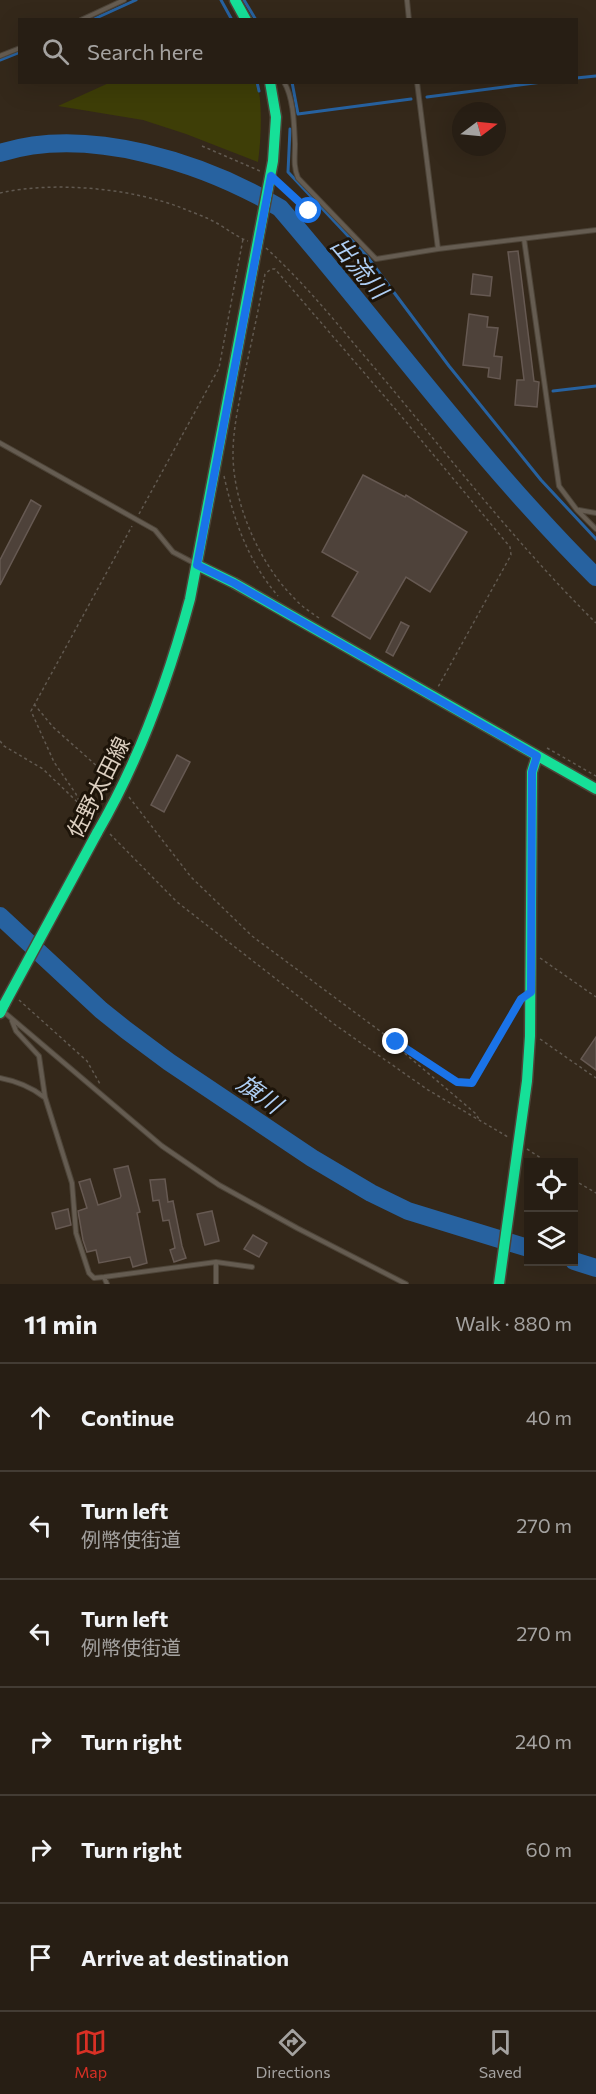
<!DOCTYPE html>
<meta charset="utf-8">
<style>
body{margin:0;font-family:Commissioner,"Noto Sans JP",sans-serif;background:#332b22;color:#f1f3f6}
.controls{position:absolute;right:18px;bottom:18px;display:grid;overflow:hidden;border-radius:0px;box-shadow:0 6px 24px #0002}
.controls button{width:54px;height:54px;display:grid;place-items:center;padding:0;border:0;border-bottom:2px solid #433c34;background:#271e14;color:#f1f3f6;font:30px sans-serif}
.compass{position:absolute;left:452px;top:102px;width:54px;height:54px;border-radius:50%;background:#271e14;box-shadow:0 6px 24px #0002;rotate:74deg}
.stop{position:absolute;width:18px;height:18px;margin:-14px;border:4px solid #1a73e8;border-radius:50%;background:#fff}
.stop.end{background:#1a73e8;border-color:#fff;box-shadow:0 2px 6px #0008}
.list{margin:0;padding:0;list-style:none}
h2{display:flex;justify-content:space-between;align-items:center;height:78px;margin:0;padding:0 24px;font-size:26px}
h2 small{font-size:20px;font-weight:400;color:#a4a2a0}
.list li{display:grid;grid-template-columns:39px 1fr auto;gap:18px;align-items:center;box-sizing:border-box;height:108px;padding:0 24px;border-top:2px solid #433c34}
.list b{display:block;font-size:22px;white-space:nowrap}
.list p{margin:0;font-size:20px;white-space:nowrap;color:#a4a2a0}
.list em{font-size:20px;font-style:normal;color:#a4a2a0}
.icon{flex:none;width:33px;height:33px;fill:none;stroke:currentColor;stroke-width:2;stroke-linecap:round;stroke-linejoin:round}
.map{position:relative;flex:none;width:596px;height:1284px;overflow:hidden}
.search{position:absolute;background:#271e14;box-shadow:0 6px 24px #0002;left:18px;right:18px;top:18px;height:66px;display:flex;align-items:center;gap:15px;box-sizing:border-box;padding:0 21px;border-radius:0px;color:#a4a2a0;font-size:22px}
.sheet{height:726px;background:#271e14}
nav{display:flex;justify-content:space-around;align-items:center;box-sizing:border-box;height:84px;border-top:2px solid #433c34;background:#271e14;font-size:16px;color:#a4a2a0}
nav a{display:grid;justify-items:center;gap:3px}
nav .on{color:#d93025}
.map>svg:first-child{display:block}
.green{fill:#3e3e07}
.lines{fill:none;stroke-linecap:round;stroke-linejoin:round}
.stream{stroke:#2762a0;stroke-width:3}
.river{stroke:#2762a0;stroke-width:18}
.building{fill:#4e423a;stroke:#665952;stroke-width:1.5}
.lane-casing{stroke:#4d4438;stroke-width:6}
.fast-casing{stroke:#4d4438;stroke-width:13}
.path{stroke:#615950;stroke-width:1.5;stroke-dasharray:3 3;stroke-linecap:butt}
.lane{stroke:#655c51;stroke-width:4}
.fast{stroke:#16e098;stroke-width:10}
.fast-bridge-casing{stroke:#4d4438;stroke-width:13;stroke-linecap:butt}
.fast-bridge{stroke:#16e098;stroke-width:10}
.route{stroke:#1a73e8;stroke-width:8}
.labels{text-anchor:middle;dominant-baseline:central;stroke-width:6;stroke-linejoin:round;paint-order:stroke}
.street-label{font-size:22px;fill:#ddd0c1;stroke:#1d1409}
.water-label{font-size:24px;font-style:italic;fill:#aecef3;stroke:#1d1409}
</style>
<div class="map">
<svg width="596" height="1284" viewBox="0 0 596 1284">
<rect width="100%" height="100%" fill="#34281a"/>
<path class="green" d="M 111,82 L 257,83 C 263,103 261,140 258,162 L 186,134 L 143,120 L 58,106 Z"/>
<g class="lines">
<path class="stream" d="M 221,0 L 232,20
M 244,0 L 256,20
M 92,20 L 136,0
M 0,60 L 20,52
M 576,78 L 596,76
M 257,82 L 259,91
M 292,82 L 298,114 L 411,99
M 427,97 L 542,82
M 290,129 L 288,172 L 366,255 L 449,366 L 541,480 L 596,539
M 553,391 L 596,386"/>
<path class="river" d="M 0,153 C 88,125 204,163 280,208 C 386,331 481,463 596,577
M 0,916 L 101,1010 L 126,1030 L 169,1062 L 312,1158 L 371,1193 L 408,1211 L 528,1248
M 574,1261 L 596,1268"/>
</g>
<path class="building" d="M 518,251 L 534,381 L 539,382 L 537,407 L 515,405 L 517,380 L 524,380 L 508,252 Z
M 473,274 L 492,277 L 490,296 L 471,294 Z
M 469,314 L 488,317 L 487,327 L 498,328 L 494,356 L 502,357 L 500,379 L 488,377 L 489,368 L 463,365 Z
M 363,475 L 405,497 L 406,495 L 467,532 L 430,592 L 406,577 L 370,639 L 332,616 L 358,572 L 322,552 Z
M 31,500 L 41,506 L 0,585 L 0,560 Z
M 401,622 L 409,626 L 393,656 L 386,652 Z
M 177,755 L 190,762 L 164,812 L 151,805 Z
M 596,1037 L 596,1070 L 581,1059 Z
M 128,1166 L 140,1212 L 137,1213 L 147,1263 L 133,1267 L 130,1257 L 99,1263 L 96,1250 L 87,1252 L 83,1240 L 78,1211 L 87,1208 L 79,1182 L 90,1179 L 98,1205 L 120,1198 L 121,1196 L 114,1169 Z
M 165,1179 L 168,1202 L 173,1201 L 182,1246 L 186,1258 L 174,1262 L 170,1250 L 175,1248 L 169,1220 L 163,1221 L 159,1200 L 153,1201 L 150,1180 Z
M 68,1209 L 71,1225 L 56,1229 L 52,1213 Z
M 212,1211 L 219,1241 L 205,1245 L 197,1214 Z
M 253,1235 L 267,1243 L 259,1257 L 244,1249 Z"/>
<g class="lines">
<g class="lane-casing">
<path id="lane" d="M 407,0 L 409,20
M 81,20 L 124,0
M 0,56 L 20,48
M 284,82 C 294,99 294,125 295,144 C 295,156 293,166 298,178 L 376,259 L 438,249 L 596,230
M 417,82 L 438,249
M 524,239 L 559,486 L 577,510 L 596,529
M 0,443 L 155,530 L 173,552 L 194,563
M 579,510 L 596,513
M 4,1012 L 162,1146 L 219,1185 L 297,1228 L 406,1284
M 12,1021 L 16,1031 L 39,1056 L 45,1097 L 72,1183 L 76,1233 L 89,1273 L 94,1278 L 104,1277 L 216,1262 L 252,1267
M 0,1078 C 16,1081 31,1087 44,1097
M 104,1277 L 107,1284
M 216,1284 L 216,1262"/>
</g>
<g class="fast-casing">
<path id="fast" d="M 235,0 L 246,20
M 197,565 L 234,583 L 596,789
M 97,833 C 140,759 168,681 190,599 L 273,161 L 276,117 L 270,82
M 0,1013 L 5,1003
M 499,1284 L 527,1081 L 530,1036 L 532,772 L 537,756"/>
</g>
<path class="path" d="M 202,146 L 260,171
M 279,183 L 309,211
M 0,193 C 53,181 131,188 182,208 C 194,213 209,218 220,225 C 230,231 237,237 248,241
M 266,248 C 301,280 331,316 361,352 C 439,443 511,539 596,623
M 224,476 C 234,521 248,561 278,596
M 139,514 L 219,368 L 243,239
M 319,618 C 310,612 301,606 294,598 C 259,563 233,503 233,454 C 233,426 240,399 245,372 C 252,340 259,307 265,274 L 271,269 L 275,269 L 397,411 L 510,547 L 511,555 L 438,687
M 34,704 L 53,727 L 108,776
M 0,741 L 4,746 L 43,769 L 94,818
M 547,748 L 596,776
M 129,797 L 191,877 L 252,936 L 388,1037 L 457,1082 L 472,1083 L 519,1002
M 79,801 L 76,794 L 54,762 L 31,711 L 132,526
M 110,834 L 177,902 L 334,1024 L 428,1090 L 508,1137
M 540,958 L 596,997
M 19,1000 L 87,1061 L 100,1084
M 540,1039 L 596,1078
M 397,1044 L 402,1051 L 475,1113 L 479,1119
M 527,1149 L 547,1162
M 574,1180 L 596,1193"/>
<use href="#lane" class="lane"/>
<use href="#fast" class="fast"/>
<g class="fast-bridge-casing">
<path id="fast-bridge" d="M 5,1003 L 97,833"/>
</g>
<use href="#fast-bridge" class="fast-bridge"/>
</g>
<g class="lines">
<path class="route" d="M 309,211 L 271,176 L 197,565 L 234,583 L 537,756 L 532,772 L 531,992 L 521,999 L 472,1083 L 457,1082 L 396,1042"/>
</g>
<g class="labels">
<g class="street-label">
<text transform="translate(98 787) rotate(-63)">佐野太田線</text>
</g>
<g class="water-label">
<text transform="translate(360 267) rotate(50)">出流川</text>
<text transform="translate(260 1093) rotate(35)">旗川</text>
</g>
</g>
</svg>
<div class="controls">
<button><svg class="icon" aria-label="locate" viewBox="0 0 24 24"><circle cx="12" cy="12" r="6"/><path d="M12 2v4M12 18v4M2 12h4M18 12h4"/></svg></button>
<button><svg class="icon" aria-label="layers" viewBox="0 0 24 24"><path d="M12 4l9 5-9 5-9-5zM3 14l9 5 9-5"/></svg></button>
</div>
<svg class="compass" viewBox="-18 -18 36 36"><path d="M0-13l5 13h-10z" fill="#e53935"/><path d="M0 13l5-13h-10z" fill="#a4a2a0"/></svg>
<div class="stop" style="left:309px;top:211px"></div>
<div class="stop end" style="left:396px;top:1042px"></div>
<div class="search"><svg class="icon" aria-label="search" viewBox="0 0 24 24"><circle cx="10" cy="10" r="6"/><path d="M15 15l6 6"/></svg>Search here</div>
</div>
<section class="sheet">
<h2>11 min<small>Walk · 880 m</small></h2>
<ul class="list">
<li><svg class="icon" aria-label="ahead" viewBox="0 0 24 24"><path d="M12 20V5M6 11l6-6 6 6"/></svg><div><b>Continue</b></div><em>40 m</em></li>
<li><svg class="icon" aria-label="left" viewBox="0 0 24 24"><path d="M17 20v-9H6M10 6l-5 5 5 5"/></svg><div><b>Turn left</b><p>例幣使街道</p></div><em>270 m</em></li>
<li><svg class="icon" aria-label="left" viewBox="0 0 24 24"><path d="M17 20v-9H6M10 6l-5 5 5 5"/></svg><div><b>Turn left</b><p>例幣使街道</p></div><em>270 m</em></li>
<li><svg class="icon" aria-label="right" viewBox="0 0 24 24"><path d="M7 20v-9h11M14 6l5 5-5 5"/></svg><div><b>Turn right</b></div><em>240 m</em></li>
<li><svg class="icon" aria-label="right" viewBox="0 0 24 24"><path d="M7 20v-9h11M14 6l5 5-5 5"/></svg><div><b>Turn right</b></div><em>60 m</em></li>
<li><svg class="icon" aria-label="arrive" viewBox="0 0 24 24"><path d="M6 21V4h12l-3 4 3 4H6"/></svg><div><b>Arrive at destination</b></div></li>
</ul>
</section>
<nav>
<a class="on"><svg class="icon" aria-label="map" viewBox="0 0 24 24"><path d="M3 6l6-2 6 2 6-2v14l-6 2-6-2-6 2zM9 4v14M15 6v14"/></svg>Map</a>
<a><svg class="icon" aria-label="directions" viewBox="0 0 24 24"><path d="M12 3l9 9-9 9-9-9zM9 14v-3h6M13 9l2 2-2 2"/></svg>Directions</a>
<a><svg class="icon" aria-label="saved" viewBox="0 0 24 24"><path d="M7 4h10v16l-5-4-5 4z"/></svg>Saved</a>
</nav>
